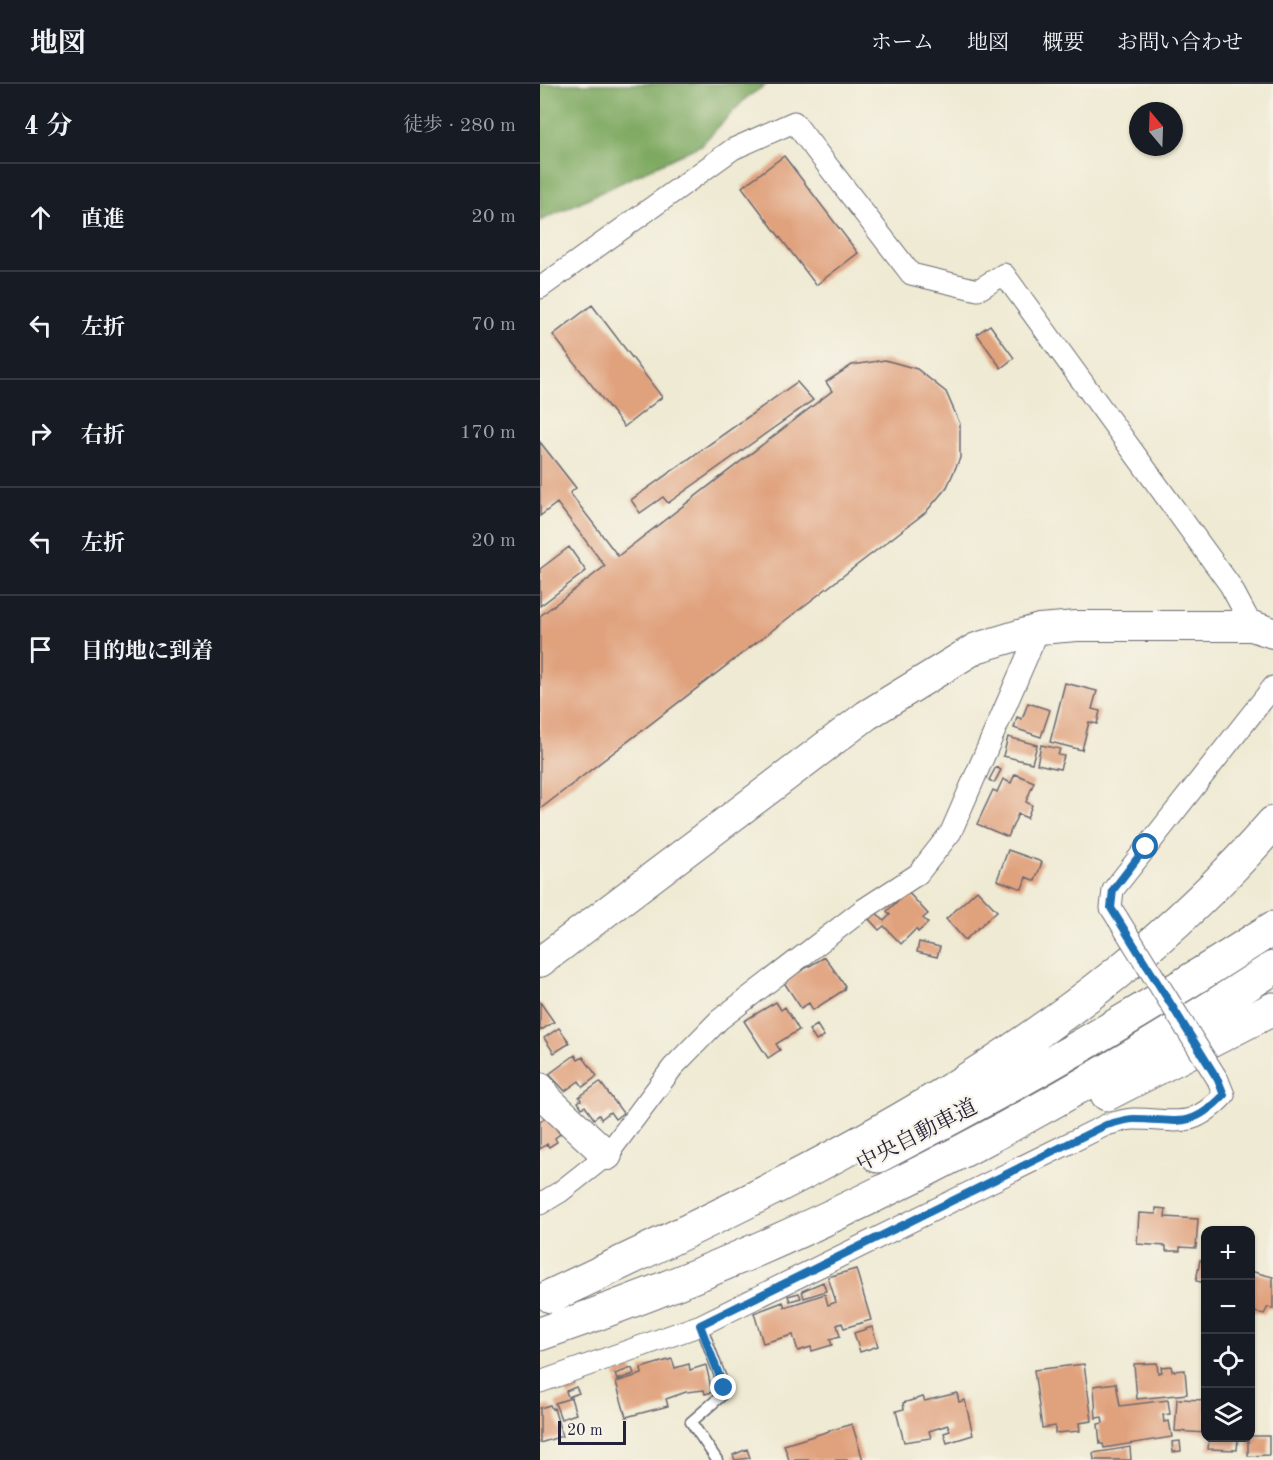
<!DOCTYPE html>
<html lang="ja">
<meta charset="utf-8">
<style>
body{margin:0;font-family:"Old Standard TT","Noto Serif JP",serif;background:#20242c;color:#f1f3f6}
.controls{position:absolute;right:18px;bottom:18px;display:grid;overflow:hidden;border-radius:12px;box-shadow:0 2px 4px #0004}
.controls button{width:54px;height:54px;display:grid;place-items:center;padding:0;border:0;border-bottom:2px solid #363941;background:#171b24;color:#f1f3f6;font:30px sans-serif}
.compass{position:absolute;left:589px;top:18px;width:54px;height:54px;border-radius:50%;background:#171b24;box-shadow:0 2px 4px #0004;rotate:341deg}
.scale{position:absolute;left:18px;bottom:15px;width:68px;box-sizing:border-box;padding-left:6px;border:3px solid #22223b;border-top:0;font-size:16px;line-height:21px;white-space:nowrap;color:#22223b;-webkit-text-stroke:4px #f7f3e8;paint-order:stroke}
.stop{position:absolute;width:18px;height:18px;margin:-14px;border:4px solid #1f6fb2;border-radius:50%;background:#fff}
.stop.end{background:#1f6fb2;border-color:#fff;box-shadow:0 2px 6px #0008}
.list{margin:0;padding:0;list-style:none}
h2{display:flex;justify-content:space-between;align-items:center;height:78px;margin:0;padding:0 24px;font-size:26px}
h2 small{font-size:20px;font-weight:400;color:#9ea1a6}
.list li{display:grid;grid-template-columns:39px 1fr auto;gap:18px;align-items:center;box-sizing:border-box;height:108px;padding:0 24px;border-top:2px solid #363941}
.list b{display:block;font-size:22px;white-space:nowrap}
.list em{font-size:20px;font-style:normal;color:#9ea1a6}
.icon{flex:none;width:33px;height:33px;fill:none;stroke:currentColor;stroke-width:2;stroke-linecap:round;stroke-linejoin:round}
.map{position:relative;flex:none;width:733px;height:1376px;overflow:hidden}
header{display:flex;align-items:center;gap:36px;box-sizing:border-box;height:84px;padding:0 30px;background:#171b24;border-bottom:2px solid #363941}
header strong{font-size:28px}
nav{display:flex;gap:33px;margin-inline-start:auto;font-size:21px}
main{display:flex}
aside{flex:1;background:#171b24}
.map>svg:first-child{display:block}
.forest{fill:#7ea961;stroke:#50664e;stroke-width:1.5}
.building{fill:#e0a17d}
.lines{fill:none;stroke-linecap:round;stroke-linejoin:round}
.lane-casing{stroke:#6a6870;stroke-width:13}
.street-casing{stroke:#6a6870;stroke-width:23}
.secondary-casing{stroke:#6a6870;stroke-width:32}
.highway-casing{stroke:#6a6870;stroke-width:35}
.lane{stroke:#fff;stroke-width:10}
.street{stroke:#fff;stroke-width:21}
.secondary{stroke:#fff;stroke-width:30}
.highway{stroke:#fff;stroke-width:33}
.street-bridge-casing{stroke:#6a6870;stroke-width:23;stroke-linecap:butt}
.street-bridge{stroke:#fff;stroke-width:21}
.route{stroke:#1f6fb2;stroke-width:8}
.labels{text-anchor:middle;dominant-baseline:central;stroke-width:4.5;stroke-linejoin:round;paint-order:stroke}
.street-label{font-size:22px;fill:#22223b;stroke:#f7f3e8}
</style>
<header>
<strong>地図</strong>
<nav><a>ホーム</a><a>地図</a><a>概要</a><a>お問い合わせ</a></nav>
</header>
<main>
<aside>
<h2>4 分<small>徒歩 · 280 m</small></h2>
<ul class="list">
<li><svg class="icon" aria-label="ahead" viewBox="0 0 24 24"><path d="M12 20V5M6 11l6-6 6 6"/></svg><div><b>直進</b></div><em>20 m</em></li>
<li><svg class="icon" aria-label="left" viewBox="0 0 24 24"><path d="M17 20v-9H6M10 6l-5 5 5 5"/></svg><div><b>左折</b></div><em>70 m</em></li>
<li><svg class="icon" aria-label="right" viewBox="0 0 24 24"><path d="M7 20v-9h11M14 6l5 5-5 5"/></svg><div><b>右折</b></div><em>170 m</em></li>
<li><svg class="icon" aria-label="left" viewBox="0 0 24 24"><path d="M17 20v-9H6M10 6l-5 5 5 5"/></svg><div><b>左折</b></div><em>20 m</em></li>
<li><svg class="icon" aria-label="arrive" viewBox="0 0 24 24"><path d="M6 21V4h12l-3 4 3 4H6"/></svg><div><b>目的地に到着</b></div></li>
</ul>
</aside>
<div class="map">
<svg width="733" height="1376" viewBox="0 0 733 1376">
<rect width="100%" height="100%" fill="#f7f3e8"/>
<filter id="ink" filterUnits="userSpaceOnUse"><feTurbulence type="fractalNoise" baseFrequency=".0167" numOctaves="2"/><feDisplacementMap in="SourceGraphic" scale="12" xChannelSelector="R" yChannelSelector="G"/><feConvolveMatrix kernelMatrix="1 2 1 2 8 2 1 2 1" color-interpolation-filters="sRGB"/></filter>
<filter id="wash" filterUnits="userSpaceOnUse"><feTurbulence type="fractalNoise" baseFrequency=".008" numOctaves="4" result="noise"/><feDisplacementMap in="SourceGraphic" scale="24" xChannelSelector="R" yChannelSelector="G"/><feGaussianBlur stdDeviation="1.35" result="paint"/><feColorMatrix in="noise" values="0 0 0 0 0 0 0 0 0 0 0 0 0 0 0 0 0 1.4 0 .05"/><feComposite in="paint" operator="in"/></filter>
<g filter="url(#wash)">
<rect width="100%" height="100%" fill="#efead3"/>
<path class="forest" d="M 0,0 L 227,0 L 206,14 L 161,61 L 0,137 Z"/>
<g id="blocks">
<path class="building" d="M 244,72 L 318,169 L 276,201 L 202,103 Z
M 52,221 L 122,313 L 84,343 L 13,251 Z
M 450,241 L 474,274 L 461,284 L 437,250 Z
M 345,276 L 377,285 L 406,308 L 420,340 L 420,374 L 407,403 L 386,428 L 0,725 L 0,532 L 65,482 L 17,419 L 0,432 L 0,358 L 36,404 L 30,409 L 78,472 L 292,307 L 286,298 L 312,281 Z
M 257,298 L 273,316 L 128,419 L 123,413 L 100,429 L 91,416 Z
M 29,463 L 46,487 L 0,522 L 0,485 Z
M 525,599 L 557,607 L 552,625 L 560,627 L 557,640 L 549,638 L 542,666 L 510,658 Z
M 488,619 L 510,626 L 501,653 L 474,644 L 477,633 L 482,635 Z
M 468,653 L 497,661 L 492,679 L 463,672 Z
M 501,661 L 520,665 L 518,671 L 524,672 L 520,685 L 497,680 Z
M 456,683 L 461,686 L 454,699 L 449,696 Z
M 475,690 L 494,698 L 486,718 L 492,721 L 487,734 L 478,730 L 468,753 L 437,740 L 453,706 L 457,708 L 463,695 L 471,699 Z
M 468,766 L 502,778 L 495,797 L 486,793 L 482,805 L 457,796 Z
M 437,806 L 457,827 L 425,856 L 406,835 Z
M 368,808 L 388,830 L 383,834 L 388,839 L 378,848 L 376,845 L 361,860 L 344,842 L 339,846 L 328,834 L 335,827 L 344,837 L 350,831 L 347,827 Z
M 379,858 L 400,863 L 397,873 L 377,868 Z
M 285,873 L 305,902 L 304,906 L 273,926 L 269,919 L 261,924 L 243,897 Z
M 0,918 L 14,938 L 0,947 Z
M 236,918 L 241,926 L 245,923 L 259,946 L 236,960 L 240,966 L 228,974 L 204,937 Z
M 277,941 L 284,952 L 276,957 L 269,946 Z
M 19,944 L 30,959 L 14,969 L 4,954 Z
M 35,971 L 38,976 L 43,973 L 57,992 L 43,1003 L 39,997 L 25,1007 L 9,990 Z
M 60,998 L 83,1029 L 75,1035 L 70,1028 L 61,1035 L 59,1031 L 54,1035 L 45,1022 L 42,1024 L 38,1018 L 41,1016 L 39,1013 Z
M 7,1032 L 20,1050 L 15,1054 L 17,1058 L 9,1063 L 7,1060 L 0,1065 L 0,1038 Z
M 616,1124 L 626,1125 L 625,1133 L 658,1135 L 656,1164 L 640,1163 L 640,1167 L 626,1167 L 626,1162 L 597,1160 L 599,1129 L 616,1130 Z
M 660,1176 L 666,1177 L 666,1199 L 656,1197 Z
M 316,1185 L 331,1236 L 304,1244 L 302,1239 L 297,1241 L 300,1252 L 290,1255 L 292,1261 L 272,1267 L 271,1263 L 258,1267 L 253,1251 L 223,1259 L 214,1229 L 243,1218 L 245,1223 L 285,1210 L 288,1221 L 296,1218 L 288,1193 Z
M 710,1187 L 733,1193 L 733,1225 L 728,1223 L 724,1230 L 710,1227 Z
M 283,1198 L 286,1207 L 264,1214 L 262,1207 Z
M 259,1209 L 261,1214 L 250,1217 L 248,1212 Z
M 332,1243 L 338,1262 L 320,1268 L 314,1249 Z
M 132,1275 L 135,1284 L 149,1280 L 150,1286 L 166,1281 L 172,1308 L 165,1310 L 164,1306 L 146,1308 L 126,1315 L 128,1322 L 86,1333 L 76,1298 L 102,1290 L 101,1284 Z
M 617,1279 L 618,1289 L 622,1288 L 621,1283 L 631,1282 L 632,1287 L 645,1286 L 647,1310 L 597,1315 L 594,1280 Z
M 544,1280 L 552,1337 L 539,1339 L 540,1347 L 515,1349 L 515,1342 L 502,1344 L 494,1286 Z
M 92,1284 L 94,1290 L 77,1296 L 75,1290 Z
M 576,1299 L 580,1322 L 628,1316 L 630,1330 L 623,1331 L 624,1338 L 629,1337 L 632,1353 L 564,1364 L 563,1360 L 560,1360 L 558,1340 L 563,1339 L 562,1333 L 556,1334 L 554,1302 Z
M 36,1303 L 39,1309 L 28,1313 L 26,1307 Z
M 417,1309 L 419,1318 L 425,1316 L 433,1351 L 407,1359 L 404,1349 L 410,1347 L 408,1341 L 389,1347 L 391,1354 L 364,1358 L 356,1327 L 364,1325 L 363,1319 L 383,1313 L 385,1317 Z
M 31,1314 L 36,1330 L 21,1335 L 15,1319 Z
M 637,1315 L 666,1316 L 666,1349 L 635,1347 Z
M 10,1321 L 12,1325 L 14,1324 L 22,1352 L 0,1359 L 0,1324 Z
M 312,1340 L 323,1376 L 249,1376 L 244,1361 Z
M 710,1352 L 729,1352 L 729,1371 L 708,1372 L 708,1354 Z
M 673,1354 L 698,1354 L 697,1366 L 668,1365 L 669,1355 Z
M 640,1357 L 641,1367 L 633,1368 L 632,1358 Z
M 590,1363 L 591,1376 L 554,1376 L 553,1369 Z
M 207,1365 L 210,1374 L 195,1376 L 193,1371 Z"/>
</g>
</g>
<g filter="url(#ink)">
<use href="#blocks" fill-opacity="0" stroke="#6a6870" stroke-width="1.5"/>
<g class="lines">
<g class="lane-casing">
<path id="lane" d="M 161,1241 L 184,1303 L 180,1313 L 151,1338 L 177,1376"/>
</g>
<g class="street-casing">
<path id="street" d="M 0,204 L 193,65 L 254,38 L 371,190 L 438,206 L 464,190 L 690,501 L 712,542
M 578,835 L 571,824 L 573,806 L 733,603
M 0,1120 L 20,1108 L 67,1071 L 133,983 L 179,936 L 321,827 L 378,790 L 411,748 L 499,545
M 0,1298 L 161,1241 L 566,1041 C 575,1039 585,1035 594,1035 C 637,1035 650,1047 684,1011 L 678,996"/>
</g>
<g class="secondary-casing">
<path id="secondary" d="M 0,878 L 327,631 L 436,564 L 499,545 L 537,542 L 712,542 L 733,549
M 0,1004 L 10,1018 L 67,1071"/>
</g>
<g class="highway-casing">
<path id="highway" d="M 567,1010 L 733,925
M 338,1072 C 474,1003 605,927 733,844
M 11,1212 C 276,1087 537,965 733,739
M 0,1250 C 259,1162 505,1033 733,884"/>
</g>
<use href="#lane" class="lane"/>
<use href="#street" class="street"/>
<use href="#secondary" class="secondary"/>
<use href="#highway" class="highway"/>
<g class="street-bridge-casing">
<path id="street-bridge" d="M 578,835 L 678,996"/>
</g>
<use href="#street-bridge" class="street-bridge"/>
</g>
</g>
<g class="lines" filter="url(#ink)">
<path class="route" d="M 184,1304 L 160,1241 L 566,1041 C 575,1039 585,1035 594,1035 C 637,1035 649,1047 684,1011 L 678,996 L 571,824 L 573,806 L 606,763"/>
</g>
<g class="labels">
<g class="street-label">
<text transform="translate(377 1052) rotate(-27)">中央自動車道</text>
</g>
</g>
</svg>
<div class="controls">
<button>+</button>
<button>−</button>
<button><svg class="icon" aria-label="locate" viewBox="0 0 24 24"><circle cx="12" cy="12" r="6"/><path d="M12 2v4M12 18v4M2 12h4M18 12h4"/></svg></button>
<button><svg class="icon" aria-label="layers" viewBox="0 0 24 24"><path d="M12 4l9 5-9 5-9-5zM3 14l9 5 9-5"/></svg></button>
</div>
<svg class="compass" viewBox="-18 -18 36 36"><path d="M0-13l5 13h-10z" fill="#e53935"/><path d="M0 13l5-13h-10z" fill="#9ea1a6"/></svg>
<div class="scale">20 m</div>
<div class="stop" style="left:606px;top:763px"></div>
<div class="stop end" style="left:184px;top:1304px"></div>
</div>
</main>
